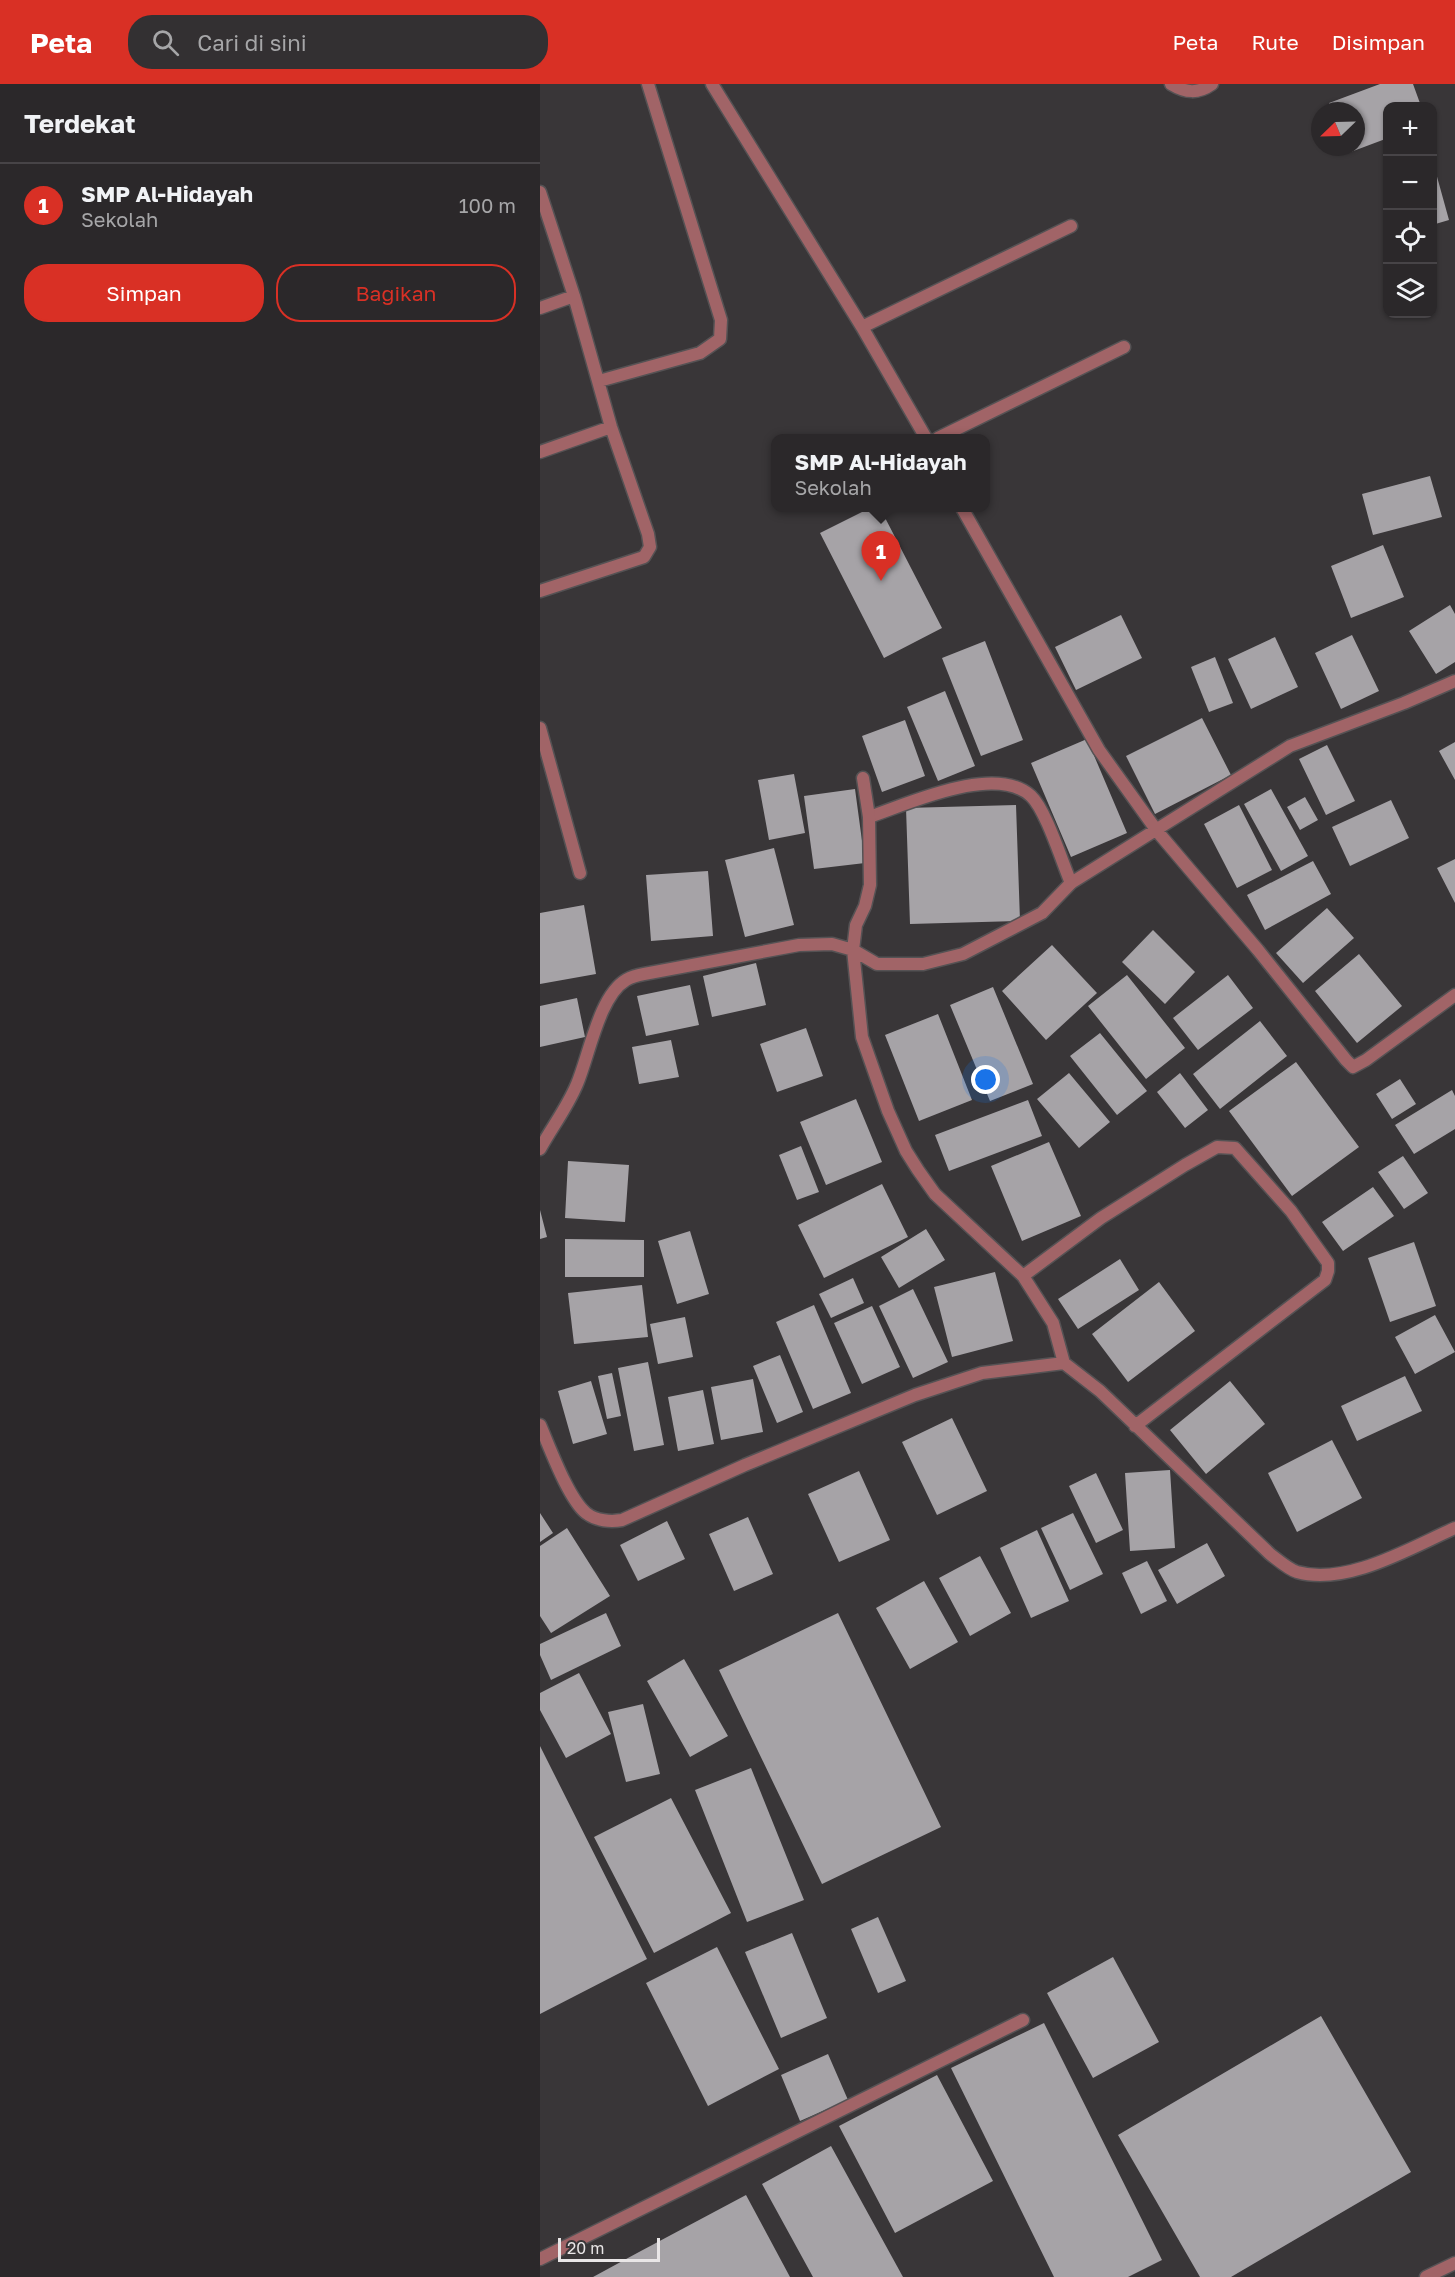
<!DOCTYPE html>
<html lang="id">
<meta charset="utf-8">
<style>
body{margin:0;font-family:"Golos Text",sans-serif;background:#333032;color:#f1f3f6}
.controls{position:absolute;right:18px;top:18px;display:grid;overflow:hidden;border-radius:12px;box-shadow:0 2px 4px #0004}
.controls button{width:54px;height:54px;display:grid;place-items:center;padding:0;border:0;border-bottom:2px solid #474447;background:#2b282a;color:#f1f3f6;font:30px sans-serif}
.compass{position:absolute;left:771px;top:18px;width:54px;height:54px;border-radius:50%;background:#2b282a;box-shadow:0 2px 4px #0004;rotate:247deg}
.scale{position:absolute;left:18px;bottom:15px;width:102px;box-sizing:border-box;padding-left:6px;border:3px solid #e9e6e7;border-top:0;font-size:16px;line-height:21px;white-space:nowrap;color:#e9e6e7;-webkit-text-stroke:4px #393638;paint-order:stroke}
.you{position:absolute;left:446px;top:996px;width:21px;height:21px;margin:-15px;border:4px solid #fff;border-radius:50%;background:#1a73e8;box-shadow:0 0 0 9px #1a73e833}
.badge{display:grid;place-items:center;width:39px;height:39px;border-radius:50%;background:#d93025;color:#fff;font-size:20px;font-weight:700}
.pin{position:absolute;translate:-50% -50px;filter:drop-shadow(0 2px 3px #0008)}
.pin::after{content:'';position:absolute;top:32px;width:21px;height:18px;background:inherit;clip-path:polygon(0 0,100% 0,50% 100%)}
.popup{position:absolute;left:231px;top:350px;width:219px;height:78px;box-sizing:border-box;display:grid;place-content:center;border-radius:12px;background:#2b282a;filter:drop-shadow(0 2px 4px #0005);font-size:20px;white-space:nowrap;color:#a6a6a8}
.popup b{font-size:22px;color:#f1f3f6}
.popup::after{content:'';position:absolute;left:50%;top:100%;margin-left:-12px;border:12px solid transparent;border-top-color:#2b282a}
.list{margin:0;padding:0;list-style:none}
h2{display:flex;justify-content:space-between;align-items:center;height:78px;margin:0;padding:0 24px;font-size:26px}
h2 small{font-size:20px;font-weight:400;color:#a6a6a8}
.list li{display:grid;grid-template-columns:39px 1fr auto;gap:18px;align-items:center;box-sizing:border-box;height:84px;padding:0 24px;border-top:2px solid #474447}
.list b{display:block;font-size:22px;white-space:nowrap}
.list p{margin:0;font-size:20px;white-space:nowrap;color:#a6a6a8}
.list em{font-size:20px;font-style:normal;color:#a6a6a8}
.actions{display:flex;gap:12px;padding:18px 24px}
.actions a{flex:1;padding:14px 0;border:2px solid #d93025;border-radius:24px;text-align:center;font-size:21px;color:#d93025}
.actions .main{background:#d93025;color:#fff}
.icon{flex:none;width:33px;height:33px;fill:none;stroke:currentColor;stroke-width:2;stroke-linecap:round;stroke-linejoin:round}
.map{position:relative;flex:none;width:915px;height:2193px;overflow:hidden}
header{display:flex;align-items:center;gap:36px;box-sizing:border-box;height:84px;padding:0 30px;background:#d93025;color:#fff}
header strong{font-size:28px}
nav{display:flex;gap:33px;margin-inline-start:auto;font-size:21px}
.search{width:420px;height:54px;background:#333032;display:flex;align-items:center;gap:15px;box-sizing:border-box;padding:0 21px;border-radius:24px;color:#a6a6a8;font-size:22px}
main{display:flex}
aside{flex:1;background:#2b282a}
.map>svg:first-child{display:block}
.building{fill:#a6a3a7}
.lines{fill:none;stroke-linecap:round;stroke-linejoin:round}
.service-casing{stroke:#555254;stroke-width:15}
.minor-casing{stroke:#555254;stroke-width:15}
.service{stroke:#a16467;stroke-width:12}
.minor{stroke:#a16467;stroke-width:12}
</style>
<header>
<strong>Peta</strong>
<div class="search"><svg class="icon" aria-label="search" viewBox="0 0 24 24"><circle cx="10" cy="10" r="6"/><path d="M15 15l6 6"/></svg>Cari di sini</div>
<nav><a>Peta</a><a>Rute</a><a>Disimpan</a></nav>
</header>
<main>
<aside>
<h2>Terdekat<small></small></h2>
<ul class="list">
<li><span class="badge">1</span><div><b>SMP Al-Hidayah</b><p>Sekolah</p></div><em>100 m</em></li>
</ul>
<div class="actions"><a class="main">Simpan</a><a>Bagikan</a></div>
</aside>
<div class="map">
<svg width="915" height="2193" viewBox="0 0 915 2193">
<rect width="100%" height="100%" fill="#393638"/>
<path class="building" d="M 840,0 L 873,0 L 881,22 L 848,22 L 848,54 L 808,69 L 806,63 L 816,63 L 816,27 L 792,27 L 789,19 Z
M 892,89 L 896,89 L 909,136 L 892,141 Z
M 890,392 L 902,433 L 833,451 L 822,410 Z
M 330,424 L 340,424 L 402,544 L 344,574 L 280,449 Z
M 843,461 L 864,513 L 811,534 L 791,482 Z
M 910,521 L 915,530 L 915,578 L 896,590 L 869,547 Z
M 581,531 L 602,574 L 536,606 L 515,563 Z
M 812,551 L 839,607 L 801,625 L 775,569 Z
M 735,553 L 758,603 L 711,625 L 688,575 Z
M 445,557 L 483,656 L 441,672 L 402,574 Z
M 675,573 L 693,619 L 669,628 L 651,583 Z
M 405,607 L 435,682 L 398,697 L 367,623 Z
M 662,634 L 691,691 L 615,730 L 586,672 Z
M 365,636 L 385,692 L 342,708 L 322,652 Z
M 547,655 L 587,749 L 531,773 L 491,679 Z
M 915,658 L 915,696 L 899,667 Z
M 787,661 L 815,717 L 786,731 L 759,675 Z
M 254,690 L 265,749 L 229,756 L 218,696 Z
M 315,705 L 325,779 L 274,785 L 264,712 Z
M 731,705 L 768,772 L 741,787 L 704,720 Z
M 765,713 L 778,736 L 760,746 L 747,723 Z
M 851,716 L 869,754 L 810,782 L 792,743 Z
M 476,721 L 480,837 L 370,840 L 366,724 Z
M 699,721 L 732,786 L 697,804 L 664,740 Z
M 234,764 L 254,841 L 205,853 L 185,776 Z
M 915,775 L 915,819 L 897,784 Z
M 773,777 L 791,810 L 725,846 L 707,811 Z
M 168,787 L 173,852 L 111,857 L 106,791 Z
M 44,821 L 56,890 L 0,900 L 0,829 Z
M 787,824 L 814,854 L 763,899 L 736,869 Z
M 613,846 L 655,888 L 625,920 L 582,878 Z
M 512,861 L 557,909 L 506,956 L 462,907 Z
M 819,870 L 862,922 L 817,959 L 775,907 Z
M 216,879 L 226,921 L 172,933 L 163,892 Z
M 587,891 L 645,964 L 606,995 L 548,922 Z
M 688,891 L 713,924 L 658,966 L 633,934 Z
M 150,901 L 159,941 L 106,952 L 97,912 Z
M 453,903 L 493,1000 L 450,1017 L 410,921 Z
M 37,914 L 45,953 L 0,963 L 0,922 Z
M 398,930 L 432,1016 L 379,1037 L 345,951 Z
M 720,937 L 747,972 L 680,1025 L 653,990 Z
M 266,944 L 283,992 L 237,1008 L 220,960 Z
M 560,949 L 607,1007 L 577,1031 L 530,972 Z
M 131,956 L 139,993 L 99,1000 L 92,963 Z
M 756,978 L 819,1063 L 752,1112 L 689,1027 Z
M 529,989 L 570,1038 L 539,1064 L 497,1015 Z
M 640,989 L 668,1026 L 645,1044 L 617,1008 Z
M 860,995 L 876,1020 L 852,1035 L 836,1010 Z
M 912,1006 L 915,1012 L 915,1045 L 874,1070 L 855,1041 Z
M 316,1015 L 342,1078 L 286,1101 L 260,1038 Z
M 488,1016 L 502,1052 L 409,1087 L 395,1051 Z
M 509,1058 L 541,1132 L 482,1157 L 451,1082 Z
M 261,1062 L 279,1108 L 257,1116 L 239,1071 Z
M 863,1072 L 888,1109 L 864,1125 L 838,1088 Z
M 28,1077 L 89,1081 L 85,1138 L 25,1134 Z
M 342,1100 L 368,1153 L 284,1194 L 258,1141 Z
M 833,1103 L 854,1132 L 803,1167 L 782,1138 Z
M 0,1126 L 7,1153 L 0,1155 Z
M 386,1145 L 405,1176 L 359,1204 L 341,1173 Z
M 150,1147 L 169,1210 L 137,1220 L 118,1157 Z
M 25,1155 L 104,1156 L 104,1193 L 25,1193 Z
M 874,1158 L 896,1222 L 850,1238 L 828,1174 Z
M 580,1175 L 599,1206 L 538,1245 L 518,1215 Z
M 455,1188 L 473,1257 L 412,1273 L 394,1203 Z
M 313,1194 L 324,1219 L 291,1234 L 279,1210 Z
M 619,1198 L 655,1247 L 588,1298 L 552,1250 Z
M 102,1201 L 108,1253 L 34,1260 L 28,1209 Z
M 373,1205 L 408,1278 L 373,1294 L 339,1222 Z
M 274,1221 L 311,1309 L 273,1325 L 236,1238 Z
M 332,1222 L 360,1283 L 322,1300 L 294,1239 Z
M 895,1231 L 915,1268 L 875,1290 L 855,1253 Z
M 145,1233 L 153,1273 L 118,1280 L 110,1240 Z
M 240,1271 L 263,1328 L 237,1339 L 213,1282 Z
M 108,1278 L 124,1361 L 94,1367 L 78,1284 Z
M 72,1289 L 81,1332 L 67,1335 L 58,1292 Z
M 865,1292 L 882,1327 L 817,1357 L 801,1322 Z
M 213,1295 L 223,1348 L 181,1356 L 171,1303 Z
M 51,1297 L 67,1350 L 33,1360 L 18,1307 Z
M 690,1297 L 725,1340 L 666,1390 L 630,1346 Z
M 163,1306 L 174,1360 L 138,1367 L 128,1313 Z
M 412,1334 L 447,1407 L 397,1431 L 362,1358 Z
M 792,1356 L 822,1414 L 757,1448 L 728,1389 Z
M 630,1386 L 635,1464 L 590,1467 L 585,1389 Z
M 319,1387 L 350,1456 L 299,1478 L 268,1410 Z
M 556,1389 L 583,1446 L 556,1459 L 529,1402 Z
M 0,1429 L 13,1449 L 0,1458 Z
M 533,1429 L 563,1490 L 530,1506 L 501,1444 Z
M 208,1433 L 233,1490 L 194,1507 L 169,1450 Z
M 127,1437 L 145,1475 L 98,1497 L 80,1461 Z
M 27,1444 L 70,1512 L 11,1549 L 0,1532 L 0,1462 Z
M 497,1446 L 529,1517 L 491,1534 L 460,1464 Z
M 667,1459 L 685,1492 L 637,1520 L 618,1486 Z
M 440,1472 L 471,1529 L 430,1552 L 399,1494 Z
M 607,1477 L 627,1517 L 601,1530 L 582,1489 Z
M 384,1497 L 418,1558 L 370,1585 L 336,1524 Z
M 66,1529 L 81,1562 L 11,1596 L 0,1571 L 0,1560 Z
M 298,1529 L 401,1743 L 282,1800 L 179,1586 Z
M 144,1575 L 188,1652 L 150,1673 L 107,1597 Z
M 39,1589 L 71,1650 L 26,1674 L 0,1626 L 0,1609 Z
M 103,1620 L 120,1690 L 86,1698 L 68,1628 Z
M 0,1662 L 107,1875 L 0,1930 Z
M 211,1684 L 264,1816 L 207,1838 L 155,1706 Z
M 131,1714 L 191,1829 L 114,1869 L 54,1753 Z
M 338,1833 L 366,1897 L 338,1909 L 311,1845 Z
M 252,1849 L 287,1934 L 241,1954 L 205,1868 Z
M 177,1863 L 239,1985 L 168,2022 L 106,1899 Z
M 573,1873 L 619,1958 L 553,1994 L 507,1909 Z
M 781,1932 L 871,2088 L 691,2193 L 660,2193 L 578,2051 Z
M 504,1939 L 622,2176 L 588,2193 L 514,2193 L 411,1984 Z
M 288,1970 L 308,2016 L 260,2037 L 241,1991 Z
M 397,1991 L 453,2097 L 355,2149 L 299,2042 Z
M 291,2062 L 363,2193 L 273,2193 L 222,2100 Z
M 206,2111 L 250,2193 L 53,2193 L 99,2168 Z"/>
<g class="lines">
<g class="service-casing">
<path id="service" d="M 329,733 C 368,720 455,679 491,712 C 506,726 522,778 531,799
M 0,2175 L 483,1936"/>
</g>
<g class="minor-casing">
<path id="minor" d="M 172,0 L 322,243 L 386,354
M 631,0 C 646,9 658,10 672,0
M 0,108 L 34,212 L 71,343 L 108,450 L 110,463 L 104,473 L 0,507
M 0,224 L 34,212
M 322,243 L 531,142
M 59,297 L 160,269 L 180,255 L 181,236 L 108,0
M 398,354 L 584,263
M 0,368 L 71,343
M 422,424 L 559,666 L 617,747 L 718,866 L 806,976 L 813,983 L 826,976 L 915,911
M 0,644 L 40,789
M 323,694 L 329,733 L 330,801 L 325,822 L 316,841 L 313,866 L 322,953 L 348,1027 L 366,1067 L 378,1086 L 395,1110 L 483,1192 L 513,1239 L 524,1279
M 0,1065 C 12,1043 27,1024 37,1000 C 49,972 59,912 86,896 C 91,893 98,891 104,890 L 259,861 L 292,860 L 313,866 L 337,880 L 383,880 L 423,870 L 502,829 L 531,799 L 750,662 L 864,619 L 915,597
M 483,1192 L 561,1134 L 645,1081 L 677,1063 L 695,1064 L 751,1127 L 788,1179 L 788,1187 L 785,1196 L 595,1342
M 0,1341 C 10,1364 28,1414 46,1429 C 56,1437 71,1438 82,1436 L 205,1381 L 375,1311 L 442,1289 L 524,1279 L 560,1307 L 730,1470 C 738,1476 748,1485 757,1488 C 807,1502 870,1464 915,1444
M 886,2193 L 915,2179"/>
</g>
<use href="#service" class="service"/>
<use href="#minor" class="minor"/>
</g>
</svg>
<div class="controls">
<button>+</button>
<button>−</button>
<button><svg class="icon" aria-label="locate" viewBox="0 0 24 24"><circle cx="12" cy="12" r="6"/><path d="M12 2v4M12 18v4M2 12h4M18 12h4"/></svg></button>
<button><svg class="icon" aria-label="layers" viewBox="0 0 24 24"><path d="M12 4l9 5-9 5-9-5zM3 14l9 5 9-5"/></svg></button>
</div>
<svg class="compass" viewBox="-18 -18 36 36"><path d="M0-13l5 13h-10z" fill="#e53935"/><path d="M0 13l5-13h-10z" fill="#a6a6a8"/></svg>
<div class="scale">20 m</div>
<div class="you"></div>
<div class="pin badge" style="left:341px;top:497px">1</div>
<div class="popup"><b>SMP Al-Hidayah</b>Sekolah</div>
</div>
</main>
